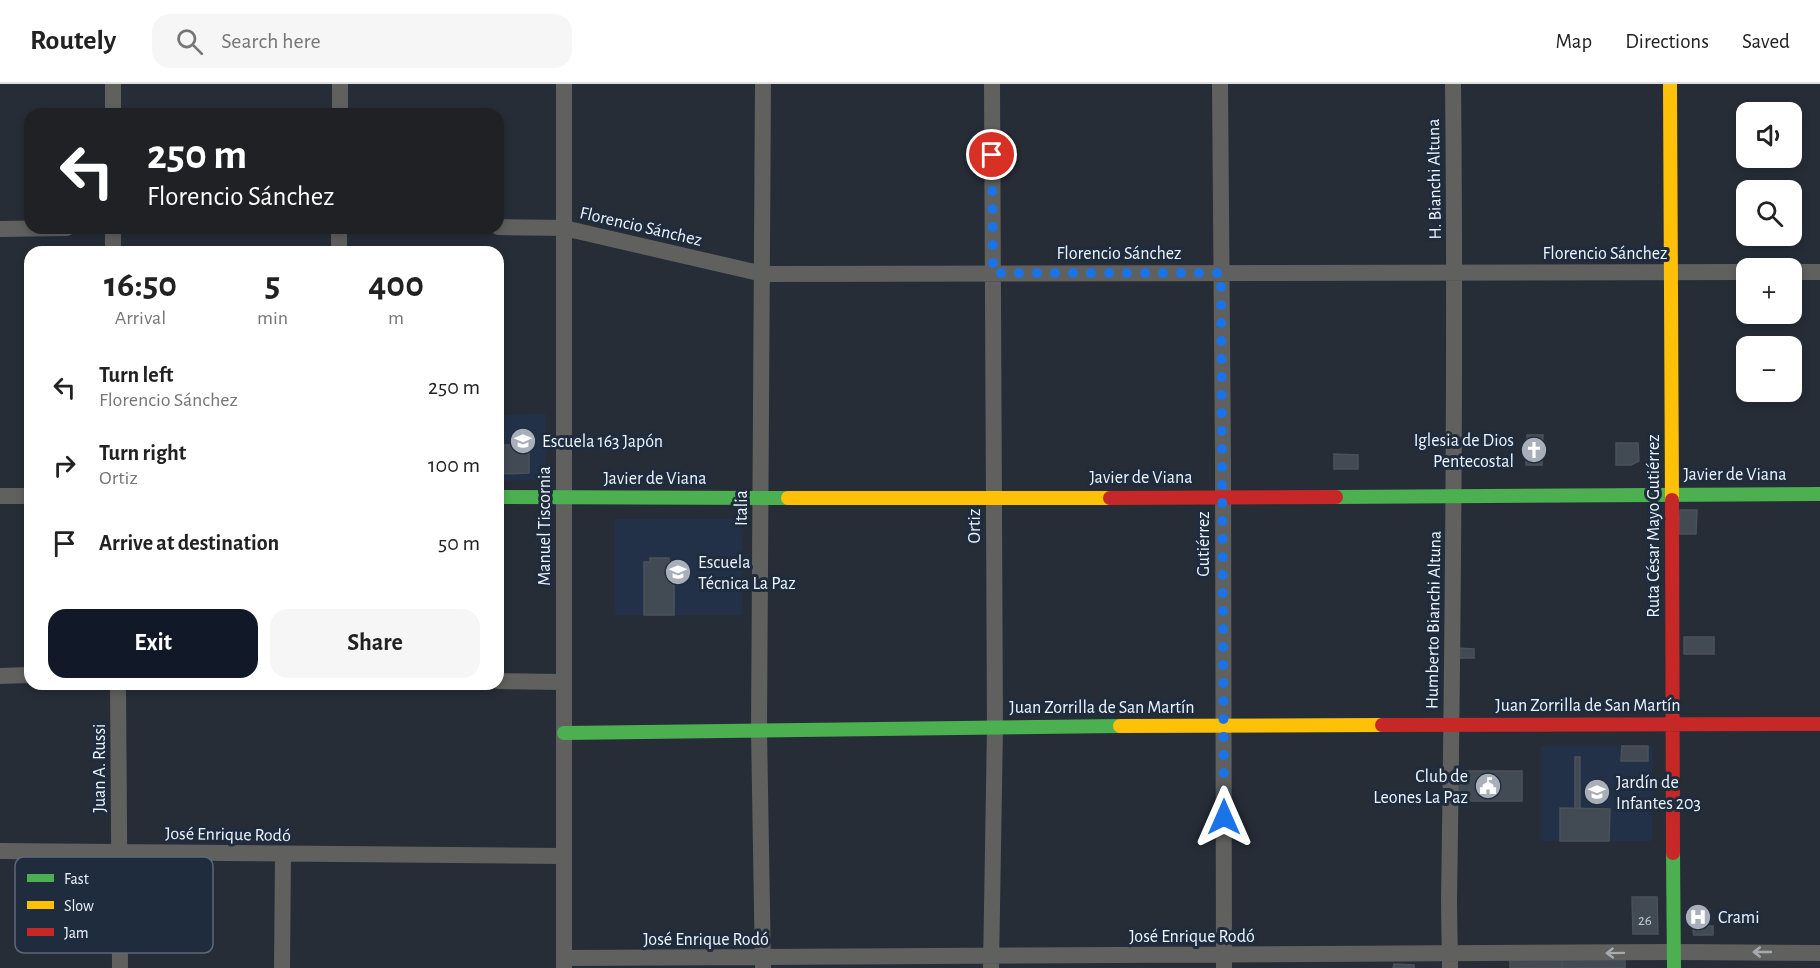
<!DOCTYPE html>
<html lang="en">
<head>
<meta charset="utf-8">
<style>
  body { margin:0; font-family:"Alegreya Sans",sans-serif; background:#f6f6f6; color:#222; height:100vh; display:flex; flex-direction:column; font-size:22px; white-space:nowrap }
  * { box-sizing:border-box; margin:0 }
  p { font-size:20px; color:#767676 }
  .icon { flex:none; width:33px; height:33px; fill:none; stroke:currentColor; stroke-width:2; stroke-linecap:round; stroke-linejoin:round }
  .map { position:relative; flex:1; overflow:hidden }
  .side { position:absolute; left:24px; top:162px; width:480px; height:444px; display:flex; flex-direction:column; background:#fff; border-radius:18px; box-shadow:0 3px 9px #0003 }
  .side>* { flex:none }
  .banner { position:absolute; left:24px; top:24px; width:480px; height:126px; border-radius:18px; box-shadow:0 3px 9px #0003; background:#202124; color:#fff; overflow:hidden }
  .buttons { position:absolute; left:1736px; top:18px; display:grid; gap:12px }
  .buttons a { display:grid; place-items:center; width:66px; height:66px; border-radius:12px; background:#fff; box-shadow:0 3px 9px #0003; font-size:30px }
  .pin { position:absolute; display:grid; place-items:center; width:51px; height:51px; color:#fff; margin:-26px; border:3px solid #fff; border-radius:50%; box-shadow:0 2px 6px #0007 }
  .me { position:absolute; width:66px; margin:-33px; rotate:0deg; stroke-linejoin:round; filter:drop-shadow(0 0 4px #0008) }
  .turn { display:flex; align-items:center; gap:21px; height:126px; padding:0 24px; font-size:27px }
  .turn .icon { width:78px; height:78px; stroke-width:2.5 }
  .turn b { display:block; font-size:42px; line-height:51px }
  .eta { display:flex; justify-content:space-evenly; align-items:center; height:102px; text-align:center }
  .eta b { font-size:36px; font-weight:700; line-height:42px }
  .button { display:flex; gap:12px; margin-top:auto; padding:12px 24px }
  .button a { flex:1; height:69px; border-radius:18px; background:#111827; color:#fff; font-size:24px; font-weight:700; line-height:69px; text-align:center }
  .button a+a { background:#f6f6f6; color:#222 }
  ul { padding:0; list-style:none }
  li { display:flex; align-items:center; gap:18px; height:78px; padding:0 24px }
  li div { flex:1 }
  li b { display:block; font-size:22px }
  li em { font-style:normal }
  header { display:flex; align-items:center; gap:36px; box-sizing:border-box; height:84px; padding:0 30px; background:#fff; border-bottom:2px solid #e0e0e0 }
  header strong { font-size:28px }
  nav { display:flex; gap:33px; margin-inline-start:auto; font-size:21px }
  .search { width:420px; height:54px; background:#f6f6f6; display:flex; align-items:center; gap:15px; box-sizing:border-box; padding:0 21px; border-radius:18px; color:#767676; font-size:22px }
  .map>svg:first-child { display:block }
</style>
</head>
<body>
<header>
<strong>Routely</strong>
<div class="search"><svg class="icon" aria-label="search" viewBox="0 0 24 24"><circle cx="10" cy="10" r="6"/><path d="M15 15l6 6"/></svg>Search here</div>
<nav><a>Map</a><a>Directions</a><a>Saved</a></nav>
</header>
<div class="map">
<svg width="1820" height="884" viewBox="0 0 1820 884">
  <rect width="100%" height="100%" fill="#262d37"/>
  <path fill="#233148" d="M546,330V386L536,396L498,397V331Z
    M614,435H732L742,445V531H614Z
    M1541,662H1653L1652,757H1541Z"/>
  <path fill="#424a54" stroke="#4b515a" stroke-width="1.5" d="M1527,351H1543L1542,381H1526Z
    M516,354H524L529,361V389L498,390V361H511Z
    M1616,359H1638L1639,377L1631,381H1616Z
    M1334,370L1358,371V385H1334Z
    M1680,426H1697L1696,450H1679Z
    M650,474H669V479H674V531H644V478H650Z
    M1684,553H1714V570H1684Z
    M1456,564L1474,565V574H1456Z
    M1622,662H1648V677H1621Z
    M1575,673H1580V725H1575Z
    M1454,687H1522V717H1454Z
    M1560,724L1610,725L1609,757H1560Z
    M1632,813H1657L1658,850H1633Z
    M1693,824H1702V842H1713V851H1694L1693,847Z
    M1510,875H1562V884H1510Z
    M1562,875H1625V884H1562Z
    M1394,880L1414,881V884H1393Z"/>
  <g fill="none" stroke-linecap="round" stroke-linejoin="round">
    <path stroke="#60605f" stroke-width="16" d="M113,0V30
      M340,0V30
      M564,0V884
      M1220,0L1223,375L1224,884
      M498,143L564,144L763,190L1746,188
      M113,144V168
      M0,145L67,144
      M339,168V144
      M1791,188H1820
      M0,412H30
      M0,592L30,591
      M498,597L564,598
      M118,600L120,884
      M0,767L564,772
      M564,874L1674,868L1820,869
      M282,884L283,771
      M763,884L759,646L763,0
      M991,884L995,643L992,0
      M1450,884L1449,818C1453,546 1456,273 1453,0"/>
    <path stroke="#4caf50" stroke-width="14" d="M498,413L788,414
      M1336,413L1820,410
      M564,649L1120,642
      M1673,769L1674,884"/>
    <path stroke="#ffc107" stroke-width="14" d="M1670,0L1672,416
      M788,414H1110
      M1120,642L1382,641"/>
    <path stroke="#c62828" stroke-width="14" d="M1110,414L1336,413
      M1672,416L1673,769
      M1382,641L1820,640"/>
  </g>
  <defs><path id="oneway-shaft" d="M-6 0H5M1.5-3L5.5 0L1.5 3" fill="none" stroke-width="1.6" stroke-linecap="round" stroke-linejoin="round" transform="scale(1.5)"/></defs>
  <g stroke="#a7aaaf">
    <use href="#oneway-shaft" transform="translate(1762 868) rotate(-180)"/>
    <use href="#oneway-shaft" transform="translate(1615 869) rotate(179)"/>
  </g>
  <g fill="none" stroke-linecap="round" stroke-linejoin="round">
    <path stroke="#1a73e8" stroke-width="10" stroke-dasharray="0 18" d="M992,71L993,189H1221L1224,733"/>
  </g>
  <defs>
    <g id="school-disc" transform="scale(1.35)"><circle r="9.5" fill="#a8afb9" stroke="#1f2c3e"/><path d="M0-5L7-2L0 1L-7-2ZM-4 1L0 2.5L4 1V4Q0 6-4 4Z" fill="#fff"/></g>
    <g id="church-disc" transform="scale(1.35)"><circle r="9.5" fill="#a8afb9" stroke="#1f2c3e"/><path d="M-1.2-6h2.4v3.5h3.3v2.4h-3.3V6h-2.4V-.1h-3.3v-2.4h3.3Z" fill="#fff"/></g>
    <g id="civic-disc" transform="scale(1.35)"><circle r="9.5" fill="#a8afb9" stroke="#1f2c3e"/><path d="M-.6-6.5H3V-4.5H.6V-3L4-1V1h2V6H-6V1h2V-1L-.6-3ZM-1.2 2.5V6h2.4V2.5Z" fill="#fff"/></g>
    <g id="hospital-disc" transform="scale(1.35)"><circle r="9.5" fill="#a8afb9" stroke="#1f2c3e"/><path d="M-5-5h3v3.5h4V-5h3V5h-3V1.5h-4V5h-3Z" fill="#fff"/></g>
  </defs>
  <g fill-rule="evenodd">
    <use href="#school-disc" x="523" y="357"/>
    <use href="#church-disc" x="1534" y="366"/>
    <use href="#school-disc" x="678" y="488"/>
    <use href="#civic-disc" x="1488" y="702"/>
    <use href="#school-disc" x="1597" y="708"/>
    <use href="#hospital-disc" x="1698" y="833"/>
  </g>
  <g text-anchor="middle" stroke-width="6" stroke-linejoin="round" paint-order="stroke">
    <g font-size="15" fill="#c3cad4">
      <text x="1645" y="841">26</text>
    </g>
    <g font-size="18" fill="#eef5ff" stroke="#1f2c3e">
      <text transform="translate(1434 95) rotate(-91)" y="6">H. Bianchi Altuna</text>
      <text transform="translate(641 142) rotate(13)" y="6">Florencio Sánchez</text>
      <text x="1119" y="175">Florencio Sánchez</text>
      <text x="1605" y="175">Florencio Sánchez</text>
      <text x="1735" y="396">Javier de Viana</text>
      <text x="1141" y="399">Javier de Viana</text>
      <text x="655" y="400">Javier de Viana</text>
      <text transform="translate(741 424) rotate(-90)" y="6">Italia</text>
      <text transform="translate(544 442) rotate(-90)" y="6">Manuel Tiscornia</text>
      <text transform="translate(974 442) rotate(-90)" y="6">Ortiz</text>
      <text transform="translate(1653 442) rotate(-90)" y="6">Ruta César Mayo Gutiérrez</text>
      <text transform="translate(1203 460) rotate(-90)" y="6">Gutiérrez</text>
      <text transform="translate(1433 536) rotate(-89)" y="6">Humberto Bianchi Altuna</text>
      <text x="1588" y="627">Juan Zorrilla de San Martín</text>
      <text x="1102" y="629">Juan Zorrilla de San Martín</text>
      <text transform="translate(99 684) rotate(-90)" y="6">Juan A. Russi</text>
      <text transform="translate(228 750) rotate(1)" y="6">José Enrique Rodó</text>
      <text x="1192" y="858">José Enrique Rodó</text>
      <text x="706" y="861">José Enrique Rodó</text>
    </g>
    <g font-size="18" fill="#eef5ff" stroke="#1f2c3e" text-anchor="start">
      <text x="1514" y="362" text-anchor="end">Iglesia de Dios<tspan x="1514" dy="21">Pentecostal</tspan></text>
      <text x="542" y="363">Escuela 163 Japón</text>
      <text x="698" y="484">Escuela<tspan x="698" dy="21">Técnica La Paz</tspan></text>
      <text x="1468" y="698" text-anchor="end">Club de<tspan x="1468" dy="21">Leones La Paz</tspan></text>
      <text x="1616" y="704">Jardín de<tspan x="1616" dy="21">Infantes 203</tspan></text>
      <text x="1718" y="839">Crami</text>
    </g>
  </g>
  <rect x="15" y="773" width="198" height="96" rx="9" fill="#1f2c3e" stroke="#5d6878" stroke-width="1.5"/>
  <rect x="27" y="790" width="27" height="8" fill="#4caf50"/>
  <rect x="27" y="817" width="27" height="8" fill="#ffc107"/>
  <rect x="27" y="844" width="27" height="8" fill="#c62828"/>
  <g font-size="16" fill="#eef5ff">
    <text x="64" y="800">Fast</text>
    <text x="64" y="827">Slow</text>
    <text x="64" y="854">Jam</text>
  </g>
</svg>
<div class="buttons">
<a><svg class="icon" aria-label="sound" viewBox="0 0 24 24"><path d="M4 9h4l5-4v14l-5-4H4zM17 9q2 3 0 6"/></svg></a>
<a><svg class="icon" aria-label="search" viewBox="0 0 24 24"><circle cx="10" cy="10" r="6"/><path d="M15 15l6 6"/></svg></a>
<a>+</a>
<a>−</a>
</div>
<div class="pin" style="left:992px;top:71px;background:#d93025"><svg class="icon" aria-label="arrive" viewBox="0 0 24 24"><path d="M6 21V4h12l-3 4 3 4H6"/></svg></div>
<svg class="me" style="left:1224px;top:733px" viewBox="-20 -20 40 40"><path d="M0-17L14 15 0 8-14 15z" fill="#1a73e8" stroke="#fff" stroke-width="4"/></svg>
<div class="banner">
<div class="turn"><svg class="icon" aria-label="left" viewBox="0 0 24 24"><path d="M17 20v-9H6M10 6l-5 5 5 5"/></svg><div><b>250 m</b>Florencio Sánchez</div></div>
</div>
<section class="side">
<div class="eta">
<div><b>16:50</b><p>Arrival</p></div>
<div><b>5</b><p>min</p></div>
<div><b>400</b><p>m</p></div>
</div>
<ul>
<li><svg class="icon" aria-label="left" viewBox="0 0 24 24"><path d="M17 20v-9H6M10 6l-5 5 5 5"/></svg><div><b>Turn left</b><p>Florencio Sánchez</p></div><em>250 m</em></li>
<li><svg class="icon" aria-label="right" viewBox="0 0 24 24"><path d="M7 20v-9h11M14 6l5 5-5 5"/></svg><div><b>Turn right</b><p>Ortiz</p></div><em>100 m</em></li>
<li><svg class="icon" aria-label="arrive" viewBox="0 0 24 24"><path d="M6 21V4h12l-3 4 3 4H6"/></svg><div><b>Arrive at destination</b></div><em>50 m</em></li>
</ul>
<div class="button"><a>Exit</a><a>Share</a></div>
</section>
</div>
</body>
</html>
